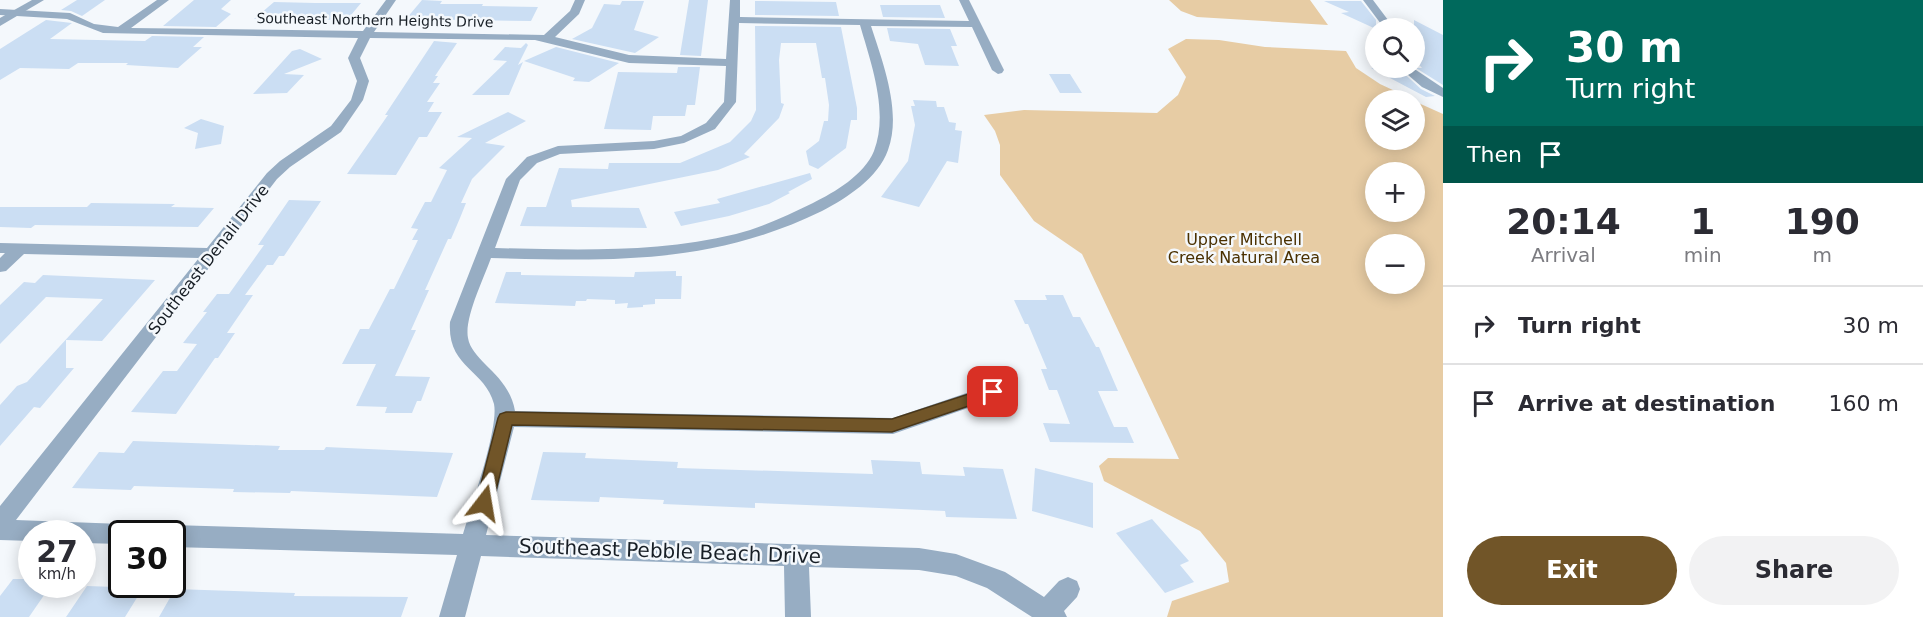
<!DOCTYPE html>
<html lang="en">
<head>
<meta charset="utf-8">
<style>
  body { margin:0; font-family:"DejaVu Sans",sans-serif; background:#f2f2f3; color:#2b2b33; height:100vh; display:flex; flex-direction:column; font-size:22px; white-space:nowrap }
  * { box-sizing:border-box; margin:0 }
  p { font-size:20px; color:#7c7c81 }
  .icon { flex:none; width:33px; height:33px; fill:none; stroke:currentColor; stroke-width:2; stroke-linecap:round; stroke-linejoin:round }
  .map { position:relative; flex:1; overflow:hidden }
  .side { display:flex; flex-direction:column; background:#fff; width:480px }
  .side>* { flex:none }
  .top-card { background:#00695c; color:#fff; overflow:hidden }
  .tools { position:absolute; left:1365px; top:18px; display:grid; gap:12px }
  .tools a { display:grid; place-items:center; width:60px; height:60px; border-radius:50%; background:#fff; box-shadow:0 3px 15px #0003; font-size:30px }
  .speed { position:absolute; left:18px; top:520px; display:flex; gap:12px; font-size:30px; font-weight:700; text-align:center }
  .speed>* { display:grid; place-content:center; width:78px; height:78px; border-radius:50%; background:#fff; box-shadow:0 3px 15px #0003; line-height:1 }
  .speed small { font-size:15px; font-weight:400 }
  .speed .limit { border:3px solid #111; border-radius:9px; background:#fff; color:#111 }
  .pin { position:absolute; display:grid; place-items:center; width:51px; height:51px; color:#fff; margin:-26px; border-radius:12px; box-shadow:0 3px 9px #0006 }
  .me { position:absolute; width:66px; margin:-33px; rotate:14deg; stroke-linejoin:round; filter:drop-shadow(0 0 4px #0008) }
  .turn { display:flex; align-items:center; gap:21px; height:126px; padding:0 24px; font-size:27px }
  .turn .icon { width:78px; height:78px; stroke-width:2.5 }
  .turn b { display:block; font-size:42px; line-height:51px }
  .then { display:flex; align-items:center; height:57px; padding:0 24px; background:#0003; gap:12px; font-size:22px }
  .eta { display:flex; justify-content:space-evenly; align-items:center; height:102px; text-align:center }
  .eta b { font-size:36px; font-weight:800; line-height:42px }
  .button { display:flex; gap:12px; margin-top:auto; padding:12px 24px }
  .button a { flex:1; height:69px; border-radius:36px; background:#715528; color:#fff; font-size:24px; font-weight:800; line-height:69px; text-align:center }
  .button a+a { background:#f2f2f3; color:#2b2b33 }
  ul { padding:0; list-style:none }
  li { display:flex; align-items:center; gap:18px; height:78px; padding:0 24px; border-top:2px solid #e1e1e2 }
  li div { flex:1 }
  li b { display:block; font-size:22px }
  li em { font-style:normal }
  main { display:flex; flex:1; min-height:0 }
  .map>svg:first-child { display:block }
</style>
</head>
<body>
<main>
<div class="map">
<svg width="1443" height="617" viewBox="0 0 1443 617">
  <rect width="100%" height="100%" fill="#f4f8fc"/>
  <path fill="#e7cca4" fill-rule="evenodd" d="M1169,0H1310L1328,25L1197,17L1181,11Z
    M1186,39L1219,40L1265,47L1346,51L1356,68L1380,84L1414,100H1376V140H1414V101L1443,114V617H1167L1172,601L1229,582L1226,563L1200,531L1104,481L1099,466L1108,458L1179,459L1082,254L1034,221L1000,175V145L995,131L984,115L1024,110L1157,113L1178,95L1186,77L1168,49ZM1376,172H1414V212H1376ZM1376,244H1414V284H1376Z"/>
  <path fill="#cbdef3" d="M77,0H105L82,16L71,11L61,10Z
    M194,0H231L221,9L231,14L216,27L163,26Z
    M422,0L442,1L440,4H483L482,6L538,7L531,21L406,19Z
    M689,0H708L701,56L680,55Z
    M622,1H644L634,30L659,37L635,53L572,39L592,28L604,4L620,5Z
    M755,1L836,2L839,16L755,15Z
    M1324,1H1361L1376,20V29L1341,13L1349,12Z
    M274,2L315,3H361L347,20L254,19Z
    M880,5H940L945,18L883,17Z
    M46,20L72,23L50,39L145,41L152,36L204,37L193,47H202L178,68L126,65L128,63H78L69,69L20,68L0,80V49Z
    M1414,20L1443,35V85L1416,68H1422L1414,59Z
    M755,26L841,27L857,108V120H851L846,148L818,169L809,165L806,151L819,141L824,121H828L829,105L825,78H822L816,43H781L779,60L781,103L784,104L779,118L744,154L750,157L718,170L571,200L572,207L639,208L647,228L520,226L527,207H546L559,168L608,169L609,163H680L730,142L751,121L756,110Z
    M887,28L950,29L957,46H951L959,66L925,65L918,44L890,41Z
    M434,41L457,43L435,76H438L433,83H440L427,102H434L428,112H442L427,137H419L396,175L347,174L388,115H385Z
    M526,43L528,45L518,65L523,62L509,95H472L507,61L493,60L505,47L521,48Z
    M556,47L619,63L589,82L573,81L575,78L524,61Z
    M300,49L322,59L284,74L304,75L287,93L253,94L292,51Z
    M678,67H700L695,105H687L685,116H653L651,130L604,129L618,72L677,73Z
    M1371,68H1398L1421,89L1435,96L1426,97Z
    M1049,74H1070L1082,93H1060Z
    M913,100L936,101L937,107H944L949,122L956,123L955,130L962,131L958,163L947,161L919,207L881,197L908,161L915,125L911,106H915Z
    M508,112L526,121L485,143L505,146L472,179L461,203H466L460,218L451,239H448L425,290H429L411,330H416L395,376L430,377L421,401H417L412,413H385L387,407L356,406L376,364H342L360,329H369L390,289H394L418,240H412L418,229L411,228L425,202H431L447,170L439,168L472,138L457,137Z
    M201,119L224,126L221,144L195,149L198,133L184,128Z
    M810,173L812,179L788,192L790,193L769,204L729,216L681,226L674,212L720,203L717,199Z
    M289,200L321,201L284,256H279L273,265H267L245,295H253L227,333H235L218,358H215L176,414L131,412L163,371H177L197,344L183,343L207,312H203L217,294H229L264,245H258Z
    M91,203L175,204L171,207L214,208L198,227L35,225L31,228L0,227V207H87Z
    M676,271V276H682L681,299H655V304L643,305V307L627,308L628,303L615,304V300L587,299L586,301H576L575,306L495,303L506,272H521V275L634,277L635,272Z
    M43,275L155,280L102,341L66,340V368H74L40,408L34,407L0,446V405L17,386L27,382L103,299L46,297L0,344V305L24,282L35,283Z
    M1045,295H1063L1073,317H1080L1096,347H1099L1118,391H1098L1114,427H1127L1134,443L1050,442L1043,423L1070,424L1057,390H1049L1041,369H1047L1028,324H1025L1014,300H1047Z
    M133,441L280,446L278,450H324L326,447L453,453L437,497L291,491L290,493L233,492L234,489L134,486L131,490L72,488L99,452L124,453Z
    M543,452L586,453L585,458L678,462L677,468L873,474L871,460L920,462L922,474L965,476L963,467L1003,469L1017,519L946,517L945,511L857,507L755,503V508L663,504L664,500L600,497L599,502L531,500Z
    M1035,468L1093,483V528L1032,511Z
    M1152,519L1189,561L1180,565L1194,582L1165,593L1116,533Z
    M13,579H32V585H51L29,617H0V596Z
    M87,586L143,588L125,617H66Z
    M175,589L295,593L294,596L408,597L401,617H159Z"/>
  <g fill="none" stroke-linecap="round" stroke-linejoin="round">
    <path fill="#97adc3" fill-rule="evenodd" d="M157,0H169L131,28L363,31L386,0H396L374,32L544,35L570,11L575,0H585L579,14L555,37L629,55L726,59L730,0H740V17L969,21L959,0H969L1004,70L1002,73L998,74L992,70L972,27L871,26C883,63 902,112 888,150C878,178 847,198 822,211C711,265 611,261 491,258C484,278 464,318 468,338C472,362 509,374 515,411L893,418L993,384L1000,387L1003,392L1000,397L893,434L514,427L486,535L919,548L956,554L1005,572L1044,597L1059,581L1068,577L1077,581L1080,589L1077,597L1064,611L1067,617H1032L987,588L956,576L919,570L809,567L811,617H785L784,566L481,556L465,617H439L457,555L172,547V534H161L164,529L172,525L463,534C471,507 499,428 494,404C485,369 447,368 450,322L506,179L527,157L558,146L654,141L681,136L706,123L724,102L726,66L629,63L535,40L370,38L360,58L369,81L363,100L341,132L290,167L277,179L16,520L122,524L130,527L134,534H122V544L82,543V534H32V541L0,540V506L199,258L24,254L6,271L0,272V258L5,253H0V243L207,248L267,173L280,161L331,126L351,100L357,81L348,58L358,38L103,33L67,19L0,15V9L70,13L94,24L118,27ZM739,23L860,25C871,63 889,112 874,151C864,175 835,192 813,203C788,215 763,227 736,234C657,253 576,250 495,248L520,180L537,163L560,154L654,149L684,143L715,129L736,102Z
      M1363,0H1373L1394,28H1384Z
      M1400,68H1413L1443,88V97L1422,87Z"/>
    <path fill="#97adc3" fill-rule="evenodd" d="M32,0H44L0,26V18Z"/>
  </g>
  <path fill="#715528" stroke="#49371a" stroke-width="1.5" d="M993,386L998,388L1001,392L998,396L892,432L512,425L493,503L490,508L484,510L478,508L476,503L498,418L500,414L506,412L892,419Z"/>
  <g text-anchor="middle" stroke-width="5" stroke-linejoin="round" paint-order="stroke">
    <g font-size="14" fill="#171e25" stroke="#f4f8fc">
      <text transform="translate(375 20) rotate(1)" y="5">Southeast Northern Heights Drive</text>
    </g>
    <g font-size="16" fill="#4a3000" stroke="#f4f8fc">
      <text x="1244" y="245">Upper Mitchell<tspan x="1244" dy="18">Creek Natural Area</tspan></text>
    </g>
    <g font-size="16" fill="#171e25" stroke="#f4f8fc">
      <text transform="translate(208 259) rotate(-52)" y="6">Southeast Denali Drive</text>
    </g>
    <g font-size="20" fill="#171e25" stroke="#f4f8fc">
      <text transform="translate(670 551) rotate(2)" y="7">Southeast Pebble Beach Drive</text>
    </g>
  </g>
</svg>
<div class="tools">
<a><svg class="icon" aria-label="search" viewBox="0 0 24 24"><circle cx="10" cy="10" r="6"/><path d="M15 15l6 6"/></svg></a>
<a><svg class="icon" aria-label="layers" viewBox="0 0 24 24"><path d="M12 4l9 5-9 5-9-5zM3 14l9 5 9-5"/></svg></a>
<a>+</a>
<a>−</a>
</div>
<div class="speed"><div>27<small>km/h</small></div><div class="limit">30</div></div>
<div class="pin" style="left:993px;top:392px;background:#d93025"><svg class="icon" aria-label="arrive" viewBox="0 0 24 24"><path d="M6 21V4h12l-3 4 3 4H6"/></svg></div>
<svg class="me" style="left:484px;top:503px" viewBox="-20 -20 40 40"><path d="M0-17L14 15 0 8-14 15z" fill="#715528" stroke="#fff" stroke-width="4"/></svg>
</div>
<section class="side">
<div class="top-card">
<div class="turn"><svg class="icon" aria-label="right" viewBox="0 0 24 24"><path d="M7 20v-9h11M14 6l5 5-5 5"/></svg><div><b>30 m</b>Turn right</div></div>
<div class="then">Then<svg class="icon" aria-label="arrive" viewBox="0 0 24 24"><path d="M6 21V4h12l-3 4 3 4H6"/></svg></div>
</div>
<div class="eta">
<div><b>20:14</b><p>Arrival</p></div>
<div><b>1</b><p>min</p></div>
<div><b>190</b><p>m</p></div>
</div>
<ul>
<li><svg class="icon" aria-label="right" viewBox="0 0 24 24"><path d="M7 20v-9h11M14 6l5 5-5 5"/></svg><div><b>Turn right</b></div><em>30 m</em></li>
<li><svg class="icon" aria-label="arrive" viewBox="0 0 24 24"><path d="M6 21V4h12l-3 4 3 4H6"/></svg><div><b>Arrive at destination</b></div><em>160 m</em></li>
</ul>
<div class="button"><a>Exit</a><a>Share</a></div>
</section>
</main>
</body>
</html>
